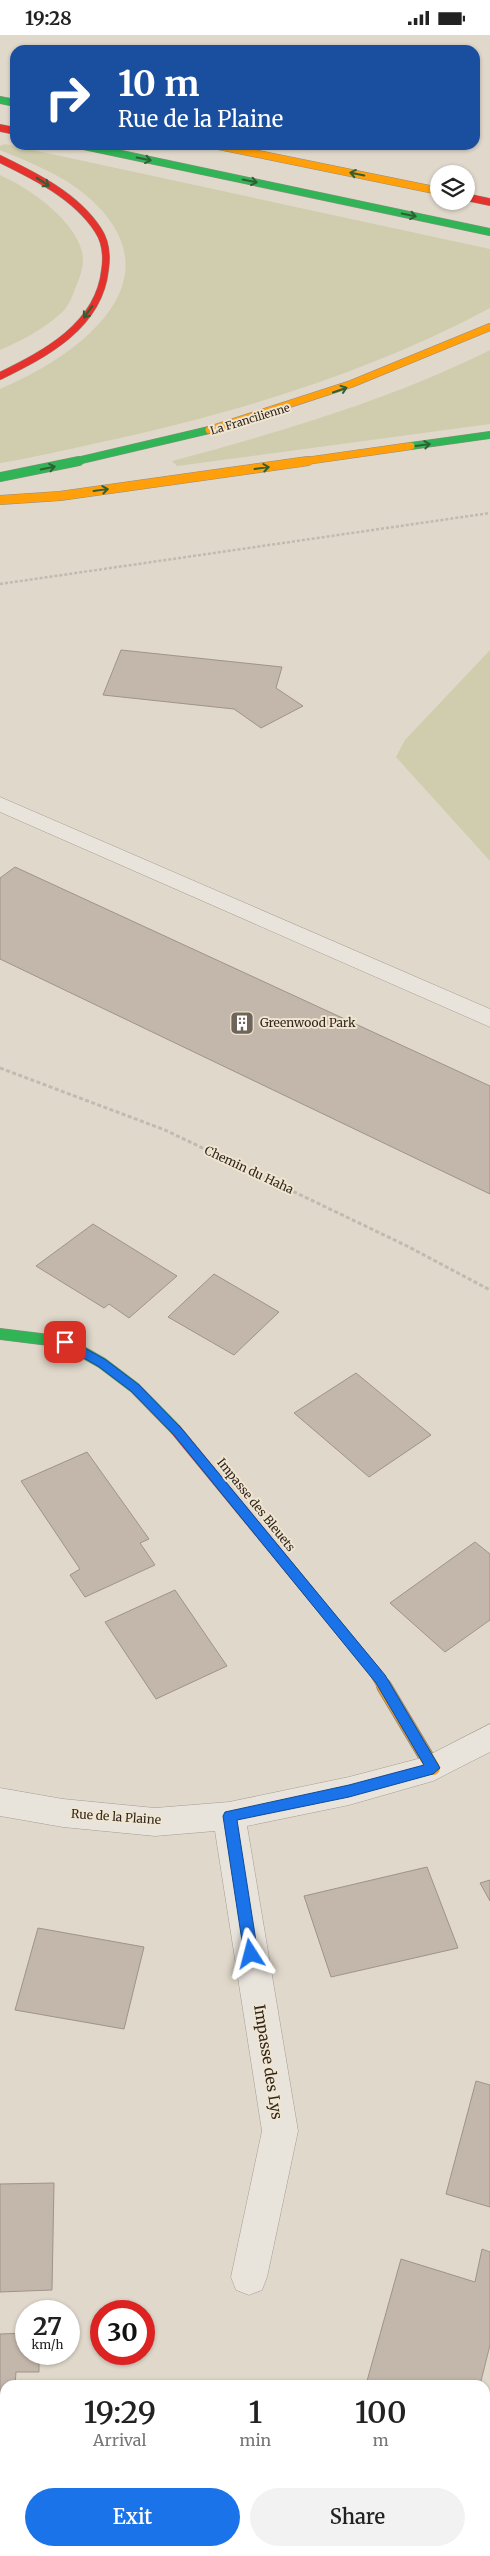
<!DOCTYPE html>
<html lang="en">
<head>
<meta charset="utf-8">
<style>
  body { margin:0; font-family:Merriweather,serif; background:#f2f2f2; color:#222; height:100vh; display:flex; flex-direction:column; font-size:19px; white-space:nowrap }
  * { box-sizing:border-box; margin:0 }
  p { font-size:16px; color:#767676 }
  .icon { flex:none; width:28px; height:28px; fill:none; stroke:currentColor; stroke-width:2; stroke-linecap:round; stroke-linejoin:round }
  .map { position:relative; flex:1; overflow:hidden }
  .panel { position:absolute; left:0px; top:2345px; width:490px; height:176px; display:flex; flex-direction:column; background:#fff; border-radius:15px 15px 0 0; box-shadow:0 1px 4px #0004 }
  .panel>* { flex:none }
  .top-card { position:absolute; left:10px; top:10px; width:470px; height:105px; border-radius:15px; box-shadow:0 1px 4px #0004; background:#1a4fa0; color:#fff; overflow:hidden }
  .controls { position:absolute; left:430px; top:130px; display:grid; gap:10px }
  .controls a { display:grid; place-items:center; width:45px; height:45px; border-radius:50%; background:#fff; box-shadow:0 1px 4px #0004; font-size:25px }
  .speed { position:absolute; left:15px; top:2265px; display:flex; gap:10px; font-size:25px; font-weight:700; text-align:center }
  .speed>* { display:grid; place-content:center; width:65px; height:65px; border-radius:50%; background:#fff; box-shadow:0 1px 4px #0004; line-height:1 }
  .speed small { font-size:12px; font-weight:400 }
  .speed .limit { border:8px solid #d22; background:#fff; color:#111 }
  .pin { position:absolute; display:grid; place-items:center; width:42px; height:42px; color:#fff; margin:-21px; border-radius:10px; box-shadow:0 2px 8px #0006 }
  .me { position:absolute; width:55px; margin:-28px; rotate:351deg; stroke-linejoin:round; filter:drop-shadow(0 0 4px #0008) }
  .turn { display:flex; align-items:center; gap:18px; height:105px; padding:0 25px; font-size:22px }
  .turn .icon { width:65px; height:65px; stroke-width:2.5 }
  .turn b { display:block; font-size:35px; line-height:42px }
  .eta { display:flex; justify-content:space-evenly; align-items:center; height:85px; text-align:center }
  .eta b { font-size:30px; font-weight:600; line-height:35px }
  .cta { display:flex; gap:10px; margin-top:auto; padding:10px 25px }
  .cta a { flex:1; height:58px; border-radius:30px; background:#1a73e8; color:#fff; font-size:20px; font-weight:600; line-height:58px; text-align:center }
  .cta a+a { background:#f2f2f2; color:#222 }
  .status { display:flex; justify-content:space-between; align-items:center; height:35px; padding:0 25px; background:#fff; direction:ltr }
  .status svg { height:14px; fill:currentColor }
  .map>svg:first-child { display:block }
</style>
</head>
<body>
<div class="status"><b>19:28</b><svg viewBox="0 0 49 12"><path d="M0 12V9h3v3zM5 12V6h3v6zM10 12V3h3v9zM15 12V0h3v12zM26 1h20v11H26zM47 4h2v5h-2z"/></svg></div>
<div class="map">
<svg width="490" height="2521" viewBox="0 0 490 2521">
  <rect width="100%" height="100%" fill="#e0d8ca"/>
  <path fill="#cfcdae" d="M5,109L490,214V273C367,339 232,379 97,408C65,415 32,423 0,428V354C79,321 183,244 87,161C61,139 31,128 0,115V111Z
    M0,140C29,153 74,184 82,217C85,230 80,242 75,254C72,263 67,274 59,280C42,295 21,306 0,315Z
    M490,315V389L177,431L172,426C280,397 390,365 490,315Z
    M490,615V826L396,722L405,705Z"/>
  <path fill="#c3b6ab" stroke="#9f948a" d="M121,615L282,632L276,653L303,671L261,693L234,674L103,660Z
    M15,832L490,1051V1159L0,924V843Z
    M93,1189L177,1241L129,1283L109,1269L104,1273L36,1231Z
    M214,1239L279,1277L234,1320L168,1282Z
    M356,1338L431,1400L369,1442L294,1378Z
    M87,1417L149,1504L140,1508L155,1530L85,1562L70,1540L80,1534L21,1446Z
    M475,1507L490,1519V1585L445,1617L390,1568Z
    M175,1555L227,1631L156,1664L105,1587Z
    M427,1832L458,1913L331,1942L304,1861Z
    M490,1845V1866L480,1848Z
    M38,1893L144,1912L124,1994L15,1975Z
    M476,2046L490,2050V2172L446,2159Z
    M54,2148L52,2255L0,2257V2149Z
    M482,2214L490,2217V2310L480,2350H376L367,2346L401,2224L475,2247Z
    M26,2298V2319H39V2337H16L15,2350H5V2477H0V2299Z
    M165,2516H322L321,2521H164Z"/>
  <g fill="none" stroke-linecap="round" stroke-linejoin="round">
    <g stroke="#a49d94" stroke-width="1">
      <path id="lane" d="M0,762L490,974V992L0,777Z"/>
    </g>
    <g stroke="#a49d94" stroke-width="1">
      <path id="street" d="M490,1689V1717L433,1746L349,1770L247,1791L298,2096L267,2242L262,2255L249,2260L236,2255L231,2242L262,2096L215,1796L155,1801L63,1792L0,1781V1753L63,1764L155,1773L229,1767L349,1742L425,1722Z"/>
    </g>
    <g stroke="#948d84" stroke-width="8">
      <path id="fast-far2" d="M0,65L15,68
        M79,110L490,197
        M411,411L490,400
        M73,427L209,395"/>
    </g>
    <g stroke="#948d84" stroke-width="10">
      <path id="fast-far1" d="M0,442L79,426"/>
    </g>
    <g stroke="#948d84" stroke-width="12">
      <path id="fast" d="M0,1299L65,1307L102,1328L135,1353L176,1395"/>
    </g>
    <g stroke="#948d84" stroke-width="8">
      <path id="slow-far3" d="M214,110L439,156
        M209,395L351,349L490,292
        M299,427L411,411"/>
    </g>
    <g stroke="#948d84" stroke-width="10">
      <path id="slow-far2" d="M0,465L60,461L308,426"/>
    </g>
    <g stroke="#948d84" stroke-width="12">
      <path id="slow-far1" d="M375,1637L384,1653"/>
    </g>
    <g stroke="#948d84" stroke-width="16">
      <path id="slow" d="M384,1651L433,1733"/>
    </g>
    <g stroke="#948d84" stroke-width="8">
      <path id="jam-far1" d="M0,93L15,96
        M0,124C35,141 76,161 98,195C106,207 107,222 105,235C99,291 45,319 0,341
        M466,162L490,167"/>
    </g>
    <g stroke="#948d84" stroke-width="12">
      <path id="jam" d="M176,1395L375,1637"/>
    </g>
    <path stroke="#c0bab3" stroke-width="2.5" stroke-dasharray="3 2" stroke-linecap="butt" d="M0,549L490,478"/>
    <path stroke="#c0bab3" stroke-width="3" stroke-dasharray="4 2.5" stroke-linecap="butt" d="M0,1033L165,1095L407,1211L490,1255"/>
    <use href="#lane" fill="#e8e3db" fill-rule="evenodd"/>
    <use href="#street" fill="#e8e3db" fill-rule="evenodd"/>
    <use href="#fast-far2" stroke="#30b455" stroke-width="7"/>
    <use href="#fast-far1" stroke="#30b455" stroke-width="9"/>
    <use href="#fast" stroke="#30b455" stroke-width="11"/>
    <use href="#slow-far3" stroke="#ff9f0a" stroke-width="7"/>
    <use href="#slow-far2" stroke="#ff9f0a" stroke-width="9"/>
    <use href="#slow-far1" stroke="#ff9f0a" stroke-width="11"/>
    <use href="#slow" stroke="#ff9f0a" stroke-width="14"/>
    <use href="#jam-far1" stroke="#e5322d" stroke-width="7"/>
    <use href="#jam" stroke="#e5322d" stroke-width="11"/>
  </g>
  <defs><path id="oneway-shaft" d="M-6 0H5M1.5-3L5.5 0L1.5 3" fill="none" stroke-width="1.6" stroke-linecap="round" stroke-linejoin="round" transform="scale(1.25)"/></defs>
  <g stroke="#315f34">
    <use href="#oneway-shaft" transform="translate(144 124) rotate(12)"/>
    <use href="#oneway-shaft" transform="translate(357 139) rotate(-168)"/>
    <use href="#oneway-shaft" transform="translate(250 146) rotate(12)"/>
    <use href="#oneway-shaft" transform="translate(43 147) rotate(33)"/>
    <use href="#oneway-shaft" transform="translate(409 180) rotate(12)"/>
    <use href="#oneway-shaft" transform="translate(88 277) rotate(126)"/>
    <use href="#oneway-shaft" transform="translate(340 355) rotate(-19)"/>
    <use href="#oneway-shaft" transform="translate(423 410) rotate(-8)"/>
    <use href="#oneway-shaft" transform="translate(48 433) rotate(-11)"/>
    <use href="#oneway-shaft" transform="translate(262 433) rotate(-8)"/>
    <use href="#oneway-shaft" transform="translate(101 455) rotate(-8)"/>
  </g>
  <path fill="#1a73e8" stroke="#114b97" d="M65,1302L106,1325L139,1350L182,1394L385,1640L440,1733L433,1739L349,1762L237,1785L258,1919L256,1923L251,1925L246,1923L244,1919L223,1781L225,1777L349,1750L424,1730L376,1648L174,1400L131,1356L98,1331L61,1310L59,1307Z"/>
  <defs>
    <g id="building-square" transform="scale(1.25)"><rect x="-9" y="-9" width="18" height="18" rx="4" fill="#6e645a" stroke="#f0e5d0"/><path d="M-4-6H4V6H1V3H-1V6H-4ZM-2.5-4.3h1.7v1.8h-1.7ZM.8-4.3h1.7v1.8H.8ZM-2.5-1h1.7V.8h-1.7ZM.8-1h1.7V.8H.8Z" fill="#fff"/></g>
  </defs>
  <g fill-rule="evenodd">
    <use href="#building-square" x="242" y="988"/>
  </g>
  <g text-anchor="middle" stroke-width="4" stroke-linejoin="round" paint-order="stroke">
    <g font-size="11" fill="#31261e" stroke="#f0e5d0">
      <text transform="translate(250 384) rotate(-17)" y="4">La Francilienne</text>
    </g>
    <g font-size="12" fill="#31261e" stroke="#f0e5d0" text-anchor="start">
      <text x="260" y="992">Greenwood Park</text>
    </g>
    <g font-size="12" fill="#31261e" stroke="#f0e5d0">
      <text transform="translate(249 1135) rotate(25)" y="4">Chemin du Haha</text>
      <text transform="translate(256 1470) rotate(51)" y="4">Impasse des Bleuets</text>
      <text transform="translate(116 1782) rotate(4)" y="4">Rue de la Plaine</text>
    </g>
    <g font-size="15" fill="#31261e" stroke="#f0e5d0">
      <text transform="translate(268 2027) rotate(81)" y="5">Impasse des Lys</text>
    </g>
  </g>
</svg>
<div class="controls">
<a><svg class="icon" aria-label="layers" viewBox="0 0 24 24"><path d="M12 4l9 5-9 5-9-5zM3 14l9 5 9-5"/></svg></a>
</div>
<div class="speed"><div>27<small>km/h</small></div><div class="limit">30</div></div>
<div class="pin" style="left:65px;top:1307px;background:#d93025"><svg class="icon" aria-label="arrive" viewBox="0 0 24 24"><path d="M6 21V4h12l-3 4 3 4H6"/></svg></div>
<svg class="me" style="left:251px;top:1919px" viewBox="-20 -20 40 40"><path d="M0-17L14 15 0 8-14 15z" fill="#1a73e8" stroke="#fff" stroke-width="4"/></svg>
<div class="top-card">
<div class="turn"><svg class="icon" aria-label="right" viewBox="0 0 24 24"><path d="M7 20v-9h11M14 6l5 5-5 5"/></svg><div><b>10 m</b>Rue de la Plaine</div></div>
</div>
<section class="panel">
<div class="eta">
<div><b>19:29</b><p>Arrival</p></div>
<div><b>1</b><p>min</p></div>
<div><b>100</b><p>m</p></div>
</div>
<div class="cta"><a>Exit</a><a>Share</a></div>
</section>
</div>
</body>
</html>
